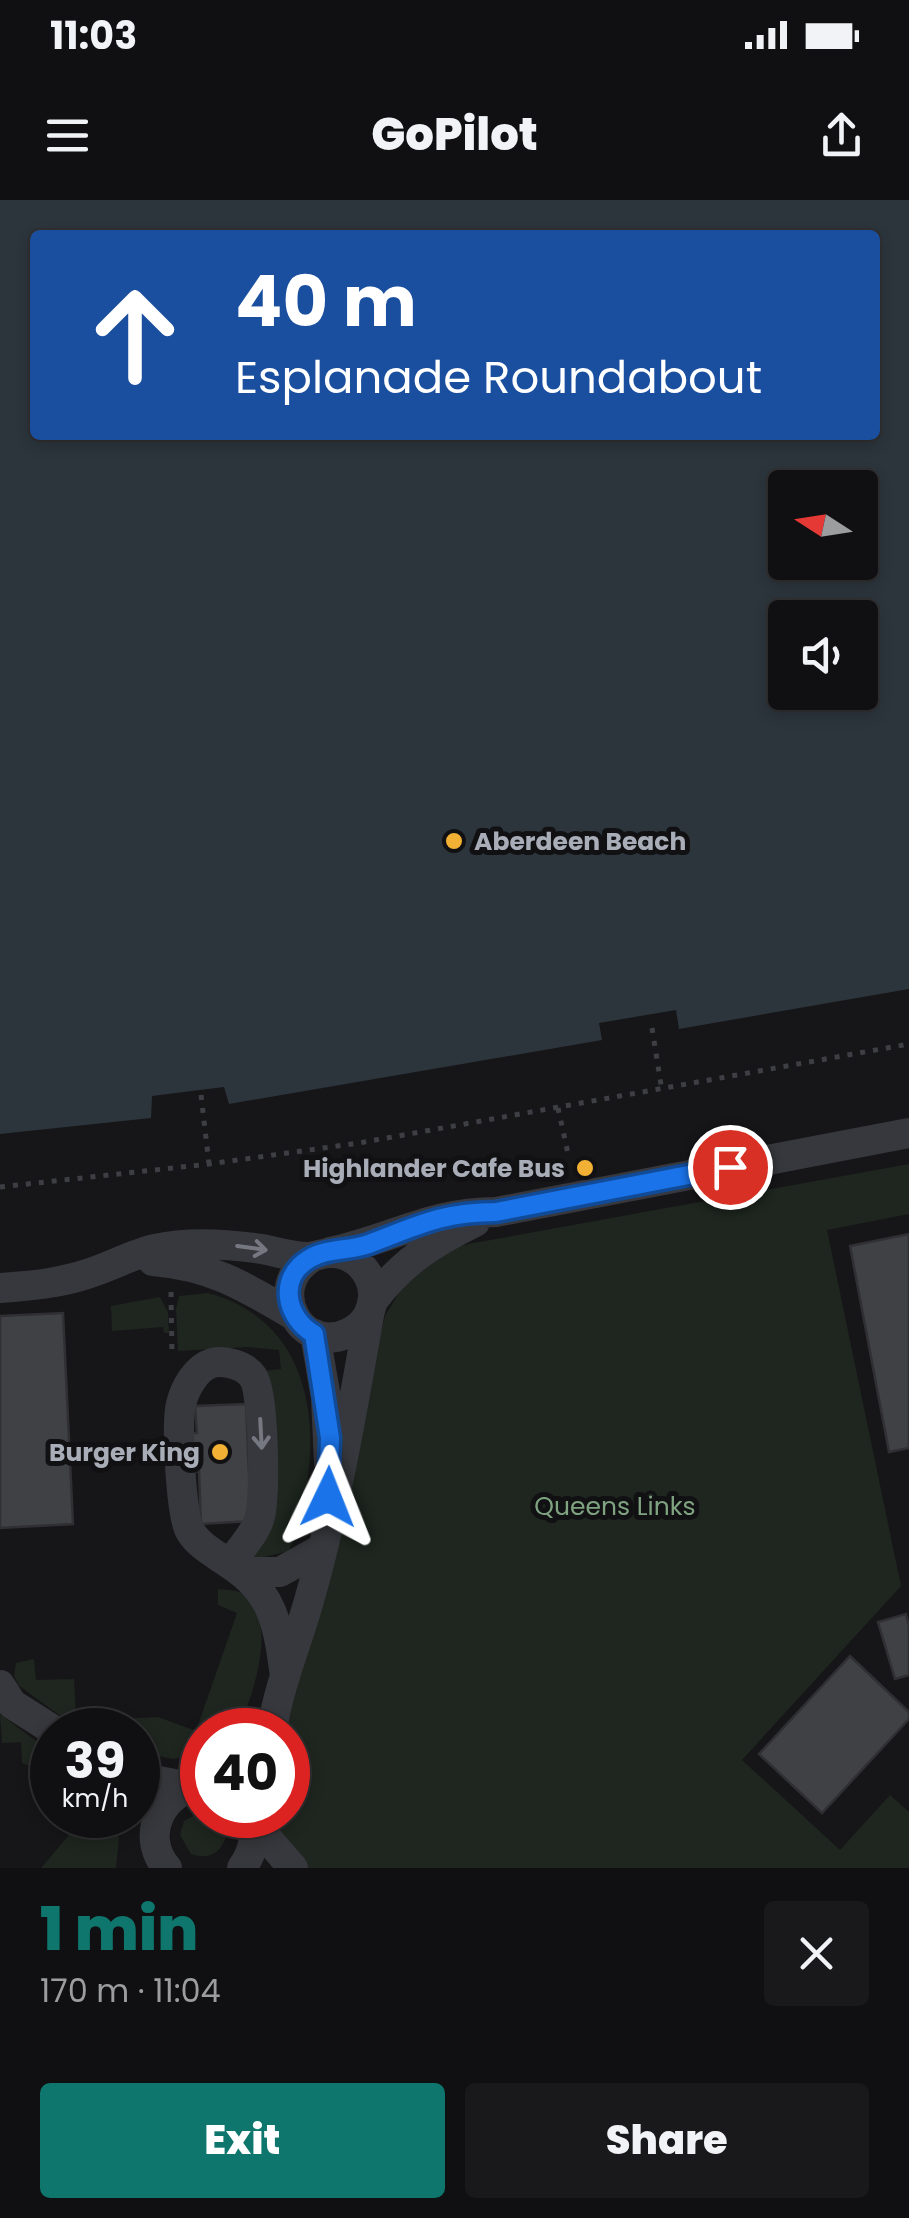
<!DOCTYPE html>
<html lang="en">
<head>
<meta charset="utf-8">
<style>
  body { margin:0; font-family:Poppins,sans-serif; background:#19191b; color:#f1f3f6; height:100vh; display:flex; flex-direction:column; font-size:38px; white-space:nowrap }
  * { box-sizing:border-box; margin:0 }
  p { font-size:32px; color:#9c9d9f }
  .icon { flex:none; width:55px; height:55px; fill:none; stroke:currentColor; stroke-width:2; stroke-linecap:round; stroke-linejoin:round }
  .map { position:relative; height:1668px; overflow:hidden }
  .panel { display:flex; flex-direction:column; background:#101012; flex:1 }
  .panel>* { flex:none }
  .banner { position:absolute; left:30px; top:30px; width:850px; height:210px; border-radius:10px; box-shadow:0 5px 15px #0003,0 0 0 2px #303032; background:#1a4fa0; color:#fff; overflow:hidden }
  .needle { width:65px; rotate:282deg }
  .buttons { position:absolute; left:768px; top:270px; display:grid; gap:20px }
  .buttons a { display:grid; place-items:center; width:110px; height:110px; border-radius:10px; background:#101012; box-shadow:0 5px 15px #0003,0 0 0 2px #303032; font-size:50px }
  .speed { position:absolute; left:30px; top:1508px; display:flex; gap:20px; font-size:50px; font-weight:700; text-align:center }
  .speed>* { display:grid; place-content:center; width:130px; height:130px; border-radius:50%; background:#101012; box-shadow:0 5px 15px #0003,0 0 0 2px #303032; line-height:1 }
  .speed small { font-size:25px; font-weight:400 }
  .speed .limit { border:15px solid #d22; background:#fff; color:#111 }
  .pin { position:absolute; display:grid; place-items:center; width:85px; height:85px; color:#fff; margin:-42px; border:5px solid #fff; border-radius:50%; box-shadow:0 2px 10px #0007 }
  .me { position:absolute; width:110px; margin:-55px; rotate:2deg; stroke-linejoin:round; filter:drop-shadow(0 0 8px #0008) }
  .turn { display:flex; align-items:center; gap:35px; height:210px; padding:0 40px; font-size:45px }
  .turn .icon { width:130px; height:130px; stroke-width:2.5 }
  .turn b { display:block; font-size:70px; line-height:85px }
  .round { display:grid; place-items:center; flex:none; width:105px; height:105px; border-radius:10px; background:#19191b }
  .head { display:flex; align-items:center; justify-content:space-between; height:170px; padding:0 40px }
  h1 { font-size:60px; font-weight:800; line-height:75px; color:#0f766e }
  .button { display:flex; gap:20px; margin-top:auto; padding:20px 40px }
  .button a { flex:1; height:115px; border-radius:10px; background:#0f766e; color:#fff; font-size:40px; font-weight:800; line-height:115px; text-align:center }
  .button a+a { background:#19191b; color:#f1f3f6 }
  .status { display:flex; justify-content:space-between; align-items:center; height:70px; padding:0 50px; background:#101012; direction:ltr }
  .status svg { height:28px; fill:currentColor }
  header { display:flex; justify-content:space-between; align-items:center; height:130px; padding:0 40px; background:#101012; font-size:45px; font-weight:800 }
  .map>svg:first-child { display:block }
</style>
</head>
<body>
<div class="status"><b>11:03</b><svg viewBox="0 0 49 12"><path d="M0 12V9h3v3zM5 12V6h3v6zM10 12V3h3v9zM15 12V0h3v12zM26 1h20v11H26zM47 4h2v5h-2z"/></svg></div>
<header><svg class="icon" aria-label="menu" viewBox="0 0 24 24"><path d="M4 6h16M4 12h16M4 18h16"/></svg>GoPilot<svg class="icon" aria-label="share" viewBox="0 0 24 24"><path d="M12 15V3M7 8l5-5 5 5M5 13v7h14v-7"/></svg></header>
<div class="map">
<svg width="909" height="1668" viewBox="0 0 909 1668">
  <rect width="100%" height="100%" fill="#161618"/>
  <path fill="#1e261f" d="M909,964V1014L827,1030L901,1386L742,1560L840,1650L890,1595L909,1612V1668H303C290,1651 277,1637 274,1615H288V1530H282L385,1116L407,1080L457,1046Z
    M208,1093C326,1125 325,1258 289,1351L252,1360L263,1171L281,1169L279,1150L247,1147L178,1151L176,1109L179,1096Z
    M160,1097L168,1112L169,1133H164L163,1127L112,1131L111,1106Z
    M218,1389C226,1390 236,1390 242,1393C281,1417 252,1500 237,1530H202V1552L174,1559L152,1555L149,1560L138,1553V1530L94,1529L104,1520L158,1517L196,1531L237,1413L218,1405Z
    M34,1459L36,1480L74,1479L76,1517L70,1523L18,1485L14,1475L16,1463Z
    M0,1514L52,1553V1574L22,1563L21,1542L2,1543Z
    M202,1611V1615L218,1616L226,1637C220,1654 208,1660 191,1654L180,1635L184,1621Z
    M86,1615H110L119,1638L116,1668H41Z"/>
  <path fill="#2c353c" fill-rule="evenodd" d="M0,0H909V789L679,829L676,810L599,823L602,840L229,904L224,887L152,896L151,918L0,934ZM35,35H875V235H35ZM785,288H860V362H785ZM785,418H860V492H785Z"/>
  <path fill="#404145" stroke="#303034" stroke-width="2.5" d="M909,1034V1248L889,1252L850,1046Z
    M63,1113L73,1324L0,1328V1116Z
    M246,1204L251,1321L201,1324L199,1271L193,1272L192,1233H197L195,1206Z
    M906,1414L909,1426V1475L895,1479L878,1422Z
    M850,1456L909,1512V1519L822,1613L759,1554Z"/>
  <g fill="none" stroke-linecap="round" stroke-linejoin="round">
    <path stroke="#3d3f44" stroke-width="5" stroke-dasharray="5 8" stroke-linecap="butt" d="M652,828L662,891
      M201,895L209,964
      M558,908L569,958
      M0,987L209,964L359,943L909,844
      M171,1092L172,1156"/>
    <path stroke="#37383d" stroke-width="30" d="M330,1052C392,1039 430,1012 496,1012L909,933
      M153,1061C212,1066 244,1086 293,1115
      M0,1088C31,1086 61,1083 90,1073C112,1066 133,1054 155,1049C189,1041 228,1044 262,1049C277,1052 293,1057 307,1057C315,1057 322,1053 330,1053C354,1052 374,1073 373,1097C372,1113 363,1126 348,1133C301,1156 264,1087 311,1058
      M372,1102C401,1063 432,1043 475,1022
      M315,1134L326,1198L329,1263
      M230,1364C239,1350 254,1335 259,1320C266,1300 264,1192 253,1177C245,1165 225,1160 212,1163C196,1168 185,1188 181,1204C176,1223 181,1316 190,1331C199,1346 217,1355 231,1365C275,1394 278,1427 285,1476
      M242,1372H280L321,1349
      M0,1485L12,1504L53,1530
      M272,1530C279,1484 298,1441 310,1397C337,1302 353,1206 370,1110
      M138,1577L190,1587
      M253,1622L293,1668
      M167,1668C139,1635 162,1590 202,1585
      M242,1668C254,1651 257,1635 250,1615"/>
  </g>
  <defs><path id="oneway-shaft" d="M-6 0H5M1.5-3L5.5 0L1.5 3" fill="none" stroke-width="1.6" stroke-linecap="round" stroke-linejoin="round" transform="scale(2.5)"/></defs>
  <g stroke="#757881">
    <use href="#oneway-shaft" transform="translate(252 1048) rotate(8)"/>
    <use href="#oneway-shaft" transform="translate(261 1234) rotate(87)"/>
  </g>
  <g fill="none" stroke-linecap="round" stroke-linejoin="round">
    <g stroke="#114b97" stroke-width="25">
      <path id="route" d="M328,1297L330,1238L314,1134C286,1118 277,1078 309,1059C326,1048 350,1051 369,1044C417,1026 442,1012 496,1012L730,967"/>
    </g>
    <use href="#route" stroke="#1a73e8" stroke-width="18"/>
  </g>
  <g fill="#f2b134" stroke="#111113" stroke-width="4">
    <circle cx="454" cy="641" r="10"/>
    <circle cx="585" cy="968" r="10"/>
    <circle cx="220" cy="1252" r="10"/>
  </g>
  <g text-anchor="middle" stroke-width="10" stroke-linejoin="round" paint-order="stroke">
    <g font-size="25" font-weight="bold" fill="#a8adb8" stroke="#111113" text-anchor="end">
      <text x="474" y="650" text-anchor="start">Aberdeen Beach</text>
      <text x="565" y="977">Highlander Cafe Bus</text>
      <text x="200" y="1261">Burger King</text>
    </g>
    <g font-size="25" fill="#7fa381" stroke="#111113">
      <text x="615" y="1315">Queens Links</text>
    </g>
  </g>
</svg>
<div class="buttons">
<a><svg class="needle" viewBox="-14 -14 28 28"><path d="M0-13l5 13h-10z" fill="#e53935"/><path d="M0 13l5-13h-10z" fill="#9c9d9f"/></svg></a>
<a><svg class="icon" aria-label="sound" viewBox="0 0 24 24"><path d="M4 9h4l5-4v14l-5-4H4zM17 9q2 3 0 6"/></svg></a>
</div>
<div class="speed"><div>39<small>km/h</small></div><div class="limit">40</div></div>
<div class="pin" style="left:730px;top:967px;background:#d93025"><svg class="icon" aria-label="arrive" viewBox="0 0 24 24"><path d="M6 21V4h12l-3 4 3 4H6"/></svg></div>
<svg class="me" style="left:328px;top:1297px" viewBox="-20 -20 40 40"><path d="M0-17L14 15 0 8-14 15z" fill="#1a73e8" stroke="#fff" stroke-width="4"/></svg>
<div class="banner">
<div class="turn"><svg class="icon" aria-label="ahead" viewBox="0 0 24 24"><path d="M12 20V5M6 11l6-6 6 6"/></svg><div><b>40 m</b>Esplanade Roundabout</div></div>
</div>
</div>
<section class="panel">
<div class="head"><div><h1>1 min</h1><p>170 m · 11:04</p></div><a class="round"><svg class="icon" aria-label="close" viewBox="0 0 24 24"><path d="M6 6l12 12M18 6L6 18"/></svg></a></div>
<div class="button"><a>Exit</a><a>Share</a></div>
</section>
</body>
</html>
